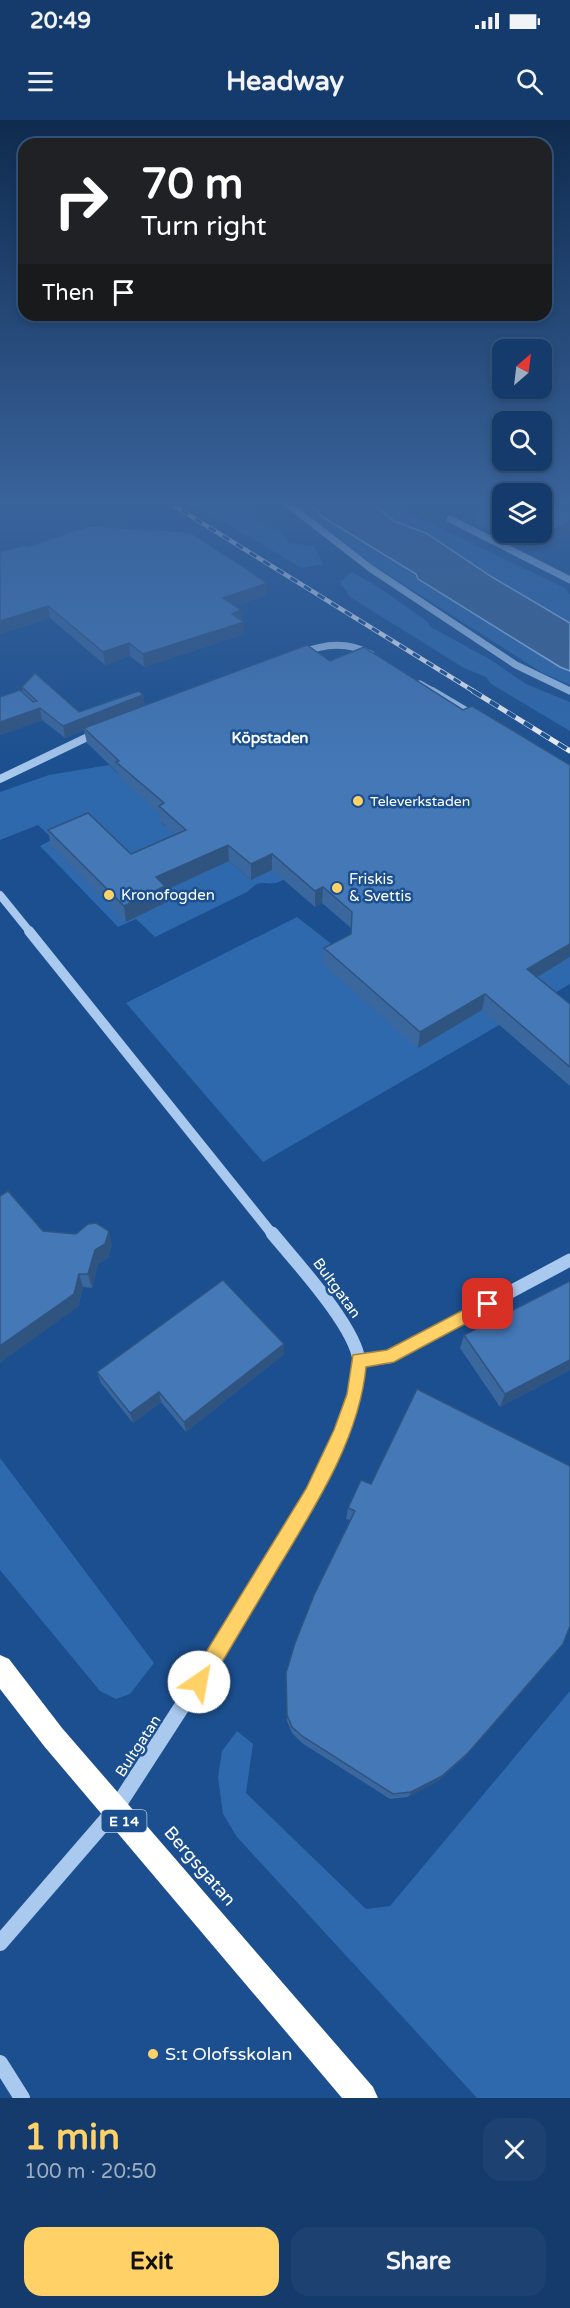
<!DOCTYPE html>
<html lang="en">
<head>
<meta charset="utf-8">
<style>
  body { margin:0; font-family:"Varela Round",sans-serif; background:#1d4271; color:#f1f3f6; height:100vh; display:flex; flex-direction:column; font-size:22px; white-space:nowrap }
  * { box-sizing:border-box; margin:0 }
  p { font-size:20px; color:#9dadc1 }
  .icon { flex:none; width:33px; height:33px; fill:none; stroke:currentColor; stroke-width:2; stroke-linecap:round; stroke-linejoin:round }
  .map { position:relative; height:1978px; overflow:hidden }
  .panel { display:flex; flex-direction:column; background:#143b6b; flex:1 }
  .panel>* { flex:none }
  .hud { position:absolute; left:18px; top:18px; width:534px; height:183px; border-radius:18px; box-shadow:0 3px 9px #0003,0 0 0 2px #33557e; background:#202124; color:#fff; overflow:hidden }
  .needle { width:39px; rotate:28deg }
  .controls { position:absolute; left:492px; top:219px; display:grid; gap:12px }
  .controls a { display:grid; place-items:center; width:60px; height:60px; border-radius:12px; background:#143b6b; box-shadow:0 3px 9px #0003,0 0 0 2px #33557e; font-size:30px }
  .pin { position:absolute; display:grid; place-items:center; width:51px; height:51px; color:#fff; margin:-26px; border-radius:12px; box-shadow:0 3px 9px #0006 }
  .me { position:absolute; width:66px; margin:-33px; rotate:33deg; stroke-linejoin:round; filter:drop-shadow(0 0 4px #0008) }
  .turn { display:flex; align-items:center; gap:21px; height:126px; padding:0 24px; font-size:27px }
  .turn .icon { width:78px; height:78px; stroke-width:2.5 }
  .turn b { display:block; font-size:42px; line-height:51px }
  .then { display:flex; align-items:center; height:57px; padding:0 24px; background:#0003; gap:12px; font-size:22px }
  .round { display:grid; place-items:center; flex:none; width:63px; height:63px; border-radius:18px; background:#1d4271 }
  .summary { display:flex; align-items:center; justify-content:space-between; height:102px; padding:0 24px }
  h1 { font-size:36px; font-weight:700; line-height:45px; color:#ffd166 }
  .button { display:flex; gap:12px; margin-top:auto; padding:12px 24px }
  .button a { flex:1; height:69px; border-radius:18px; background:#ffd166; color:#111; font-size:24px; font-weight:700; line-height:69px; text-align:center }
  .button a+a { background:#1d4271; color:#f1f3f6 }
  .status { display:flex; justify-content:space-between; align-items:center; height:42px; padding:0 30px; background:#143b6b; direction:ltr }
  .status svg { height:16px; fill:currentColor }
  header { display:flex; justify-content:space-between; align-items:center; height:78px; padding:0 24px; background:#143b6b; font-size:27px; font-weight:700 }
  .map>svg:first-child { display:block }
</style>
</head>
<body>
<div class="status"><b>20:49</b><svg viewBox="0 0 49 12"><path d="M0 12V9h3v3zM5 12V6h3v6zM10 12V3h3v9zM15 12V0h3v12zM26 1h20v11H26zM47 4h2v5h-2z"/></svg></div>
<header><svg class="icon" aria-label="menu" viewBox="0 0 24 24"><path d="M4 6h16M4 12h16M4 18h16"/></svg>Headway<svg class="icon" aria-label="search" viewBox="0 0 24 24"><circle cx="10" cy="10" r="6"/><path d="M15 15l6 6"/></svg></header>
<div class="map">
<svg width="570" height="1978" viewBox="0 0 570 1978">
  <rect width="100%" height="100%" fill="#1b4f8f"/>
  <path fill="#2e69ad" d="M190,382H257L254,402L280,411L289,423L314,426L323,444L302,448Z
    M289,382H306L324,398L416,454L418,459L560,547L570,551V565L541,552L362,438Z
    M370,382H398L404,385L403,389L423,400L565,468L570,475V503L492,457L426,413L394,401Z
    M352,452L378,467L428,502L429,506L491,540L526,564L570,582V611L491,564L486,557L464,548L350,477L340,462Z
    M109,645L166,699L161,702L165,706L171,704L229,741L251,760L278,746L290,756C286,758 280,762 276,763C259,765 262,758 247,772L155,817L136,799L118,807L40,726L53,719L38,705L0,720V672L49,655Z
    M297,797L338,829L570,837V864L263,1042L126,883Z
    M0,1338L154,1543L130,1574L116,1579L100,1571L0,1450Z
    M570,1571V1978H477L237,1717L223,1694L218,1657L222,1631L237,1611L253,1624L246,1673L366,1789L390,1786Z"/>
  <path fill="#3c6290" stroke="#9cc4f0" stroke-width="1.5" d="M306,382H370L394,401L426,413L492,457L570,503V551L560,547L418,459L416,454L324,398Z"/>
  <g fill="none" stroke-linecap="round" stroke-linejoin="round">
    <path stroke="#a9c9ee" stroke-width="7" d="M285,382L370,448L516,545L570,571
      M450,399L570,460
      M300,533C326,524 346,521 371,534
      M420,564L434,572"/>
    <path stroke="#a9c9ee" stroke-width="8" d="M432,571L476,597
      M0,659L98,612
      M0,775L30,812"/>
    <path stroke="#a9c9ee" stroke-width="10" d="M29,811L273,1115"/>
    <path stroke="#a9c9ee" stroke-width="13" d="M359,1240L389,1237L570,1140
      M240,1497C278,1433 321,1369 346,1299C352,1281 360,1260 359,1241C356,1207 295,1141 272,1113"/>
    <path stroke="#a9c9ee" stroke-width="16" d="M0,1823L115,1690L241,1495
      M0,1943L22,1978"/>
    <path fill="#fff" fill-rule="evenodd" d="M0,1535L9,1539L62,1608L373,1967L378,1978H342L44,1626L0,1569Z"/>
    <g stroke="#fff" stroke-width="4.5">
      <path id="rail-far1" d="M168,382L475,572"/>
    </g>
    <g stroke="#fff" stroke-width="5">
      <path id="rail" d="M473,571L570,631"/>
    </g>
    <use href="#rail-far1" stroke="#1b4f8f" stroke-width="3" stroke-dasharray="8" stroke-linecap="butt"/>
    <use href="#rail" stroke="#1b4f8f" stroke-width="4" stroke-dasharray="10" stroke-linecap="butt"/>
  </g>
  <path fill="#3a679d" d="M502,382V412H542L570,393V411L544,427L477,405L479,393Z
    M28,427L267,463V475L235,486L241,490L242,500L244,502V514L144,547L130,536L105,545L50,498L0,514V432Z
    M330,541L463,590L570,645V837L537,857L570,884V966L482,890L418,928L323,844L324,828L351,814V808L322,783L315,787L272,750L251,760L229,741L166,770L167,782L126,802L51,726L48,710L131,734L175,714L160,701V694L119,658L118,653L87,623L84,610L65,618L42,600L0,615V577L23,573L22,567L79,592L143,575L144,585Z
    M43,1111L112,1125L108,1138L98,1144L92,1168L83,1167L78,1187Z
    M570,1161V1250L500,1287L460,1228L464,1215Z
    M284,1224V1234L186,1312L161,1282L133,1303L101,1263L97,1252Z
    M361,1360L557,1532L463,1639L438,1661L408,1677L390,1679L302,1623L292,1613L287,1601L286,1553L350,1400L346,1399L348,1388Z"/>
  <path fill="#305480" d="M570,400V411L544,427L546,415Z
    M267,463V475L223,490V478Z
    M48,486L50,498L0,514V501Z
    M241,490L242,503L244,502V514L144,547L143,534Z
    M129,523L130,536L105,545L103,532Z
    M143,575L145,587L84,608V610L65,618L63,606Z
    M40,588L42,600L0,615V602Z
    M228,725L229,741L166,770L167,782L126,802L124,786L156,757Z
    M272,734V750L251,760V744Z
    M323,767L322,783L315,787V771Z
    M570,824V837L524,865L527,849Z
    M485,874L482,890L418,928L420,912Z
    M109,1111L112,1125L108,1138L98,1144L92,1168L88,1154L95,1130Z
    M79,1154L83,1167L78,1187L0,1243V1226Z
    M284,1224V1234L186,1312L184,1302Z
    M570,1240V1250L500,1287L505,1274Z
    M159,1272L161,1282L133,1303L130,1293Z
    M557,1532L463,1639L438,1661L408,1677L411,1672Z"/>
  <path fill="#4478b7" stroke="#305480" stroke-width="1.5" d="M498,382H502V401L479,393Z
    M542,383L570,393V400L546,415L538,412H542Z
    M89,406L190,412L267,463L223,478L241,490L232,494L244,502L143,534L129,523L103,532L48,486L0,501V432L26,425L28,427Z
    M307,525L330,541L364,527L463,590L472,586L570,645V824L527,849L570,884V947L485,874L420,912L324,828L351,814L352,792L323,767L315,771L272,734L251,744L228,725L156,757L165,766L124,786L48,710L88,693L131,734L186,710L159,686L164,683L116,642L119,641L84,608Z
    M35,553L79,592L139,571L143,575L63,606L40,588L0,602V577L20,570L33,582L37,581L22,567Z
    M8,1071L43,1111L76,1114L88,1104L96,1103L109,1111L105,1124L95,1130L88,1154H79L74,1174L0,1226V1076Z
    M223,1160L284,1224L184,1302L159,1272L130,1293L97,1252Z
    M570,1161V1240L505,1274L464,1215Z
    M417,1269L570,1346V1506L563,1524L468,1633L442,1656L411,1672L393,1674L302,1616L292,1607L287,1595L286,1553L295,1523L314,1475L355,1391L348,1388L361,1360L371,1364Z"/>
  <linearGradient id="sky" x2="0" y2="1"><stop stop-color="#0f2b4f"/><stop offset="0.58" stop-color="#39639b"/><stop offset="1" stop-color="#39639b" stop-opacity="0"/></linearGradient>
  <rect width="570" height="659" fill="url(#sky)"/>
  <path fill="#ffd166" stroke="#a68842" stroke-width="1.5" d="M488,1177L493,1179L495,1184L493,1189L394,1242L366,1247C359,1318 317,1383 281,1443C256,1485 231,1527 206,1569L199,1572L192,1569L189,1562L192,1555L306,1369L334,1310L347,1274L353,1235L387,1230Z"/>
  <g fill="#ffd166" stroke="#1b4f8f" stroke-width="2">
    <circle cx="358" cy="681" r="6"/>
    <circle cx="337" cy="768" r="6"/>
    <circle cx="109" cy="775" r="6"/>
    <circle cx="153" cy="1934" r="6"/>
  </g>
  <g text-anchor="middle" stroke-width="5" stroke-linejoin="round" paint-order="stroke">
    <g font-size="14" fill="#fff" stroke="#1b4f8f" text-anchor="start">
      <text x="370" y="686">Televerkstaden</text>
    </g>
    <rect fill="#1b4f8f" stroke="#bbcadd" stroke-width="1.5" x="101.5" y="1690" width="45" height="22" rx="4.5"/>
    <g font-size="14" font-weight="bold" fill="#fff">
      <text x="124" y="1706">E 14</text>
    </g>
    <g font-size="15" font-weight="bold" fill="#fff" stroke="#1b4f8f">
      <text x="270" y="623">Köpstaden</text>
    </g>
    <g font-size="15" fill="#fff" stroke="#1b4f8f" text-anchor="start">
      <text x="349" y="764">Friskis<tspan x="349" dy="17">&amp; Svettis</tspan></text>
      <text x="121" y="780">Kronofogden</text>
    </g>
    <g font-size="15" fill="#fff" stroke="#1b4f8f">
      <text transform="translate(337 1168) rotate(54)" y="5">Bultgatan</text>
      <text transform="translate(138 1626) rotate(-57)" y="5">Bultgatan</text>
    </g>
    <g font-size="18" fill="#fff" stroke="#1b4f8f">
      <text transform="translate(200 1746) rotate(49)" y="6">Bergsgatan</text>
    </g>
    <g font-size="18" fill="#fff" stroke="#1b4f8f" text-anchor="start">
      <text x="165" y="1940">S:t Olofsskolan</text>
    </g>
  </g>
</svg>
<div class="controls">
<a><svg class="needle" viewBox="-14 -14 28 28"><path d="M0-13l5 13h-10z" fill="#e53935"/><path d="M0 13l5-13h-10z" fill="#9dadc1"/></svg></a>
<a><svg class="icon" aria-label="search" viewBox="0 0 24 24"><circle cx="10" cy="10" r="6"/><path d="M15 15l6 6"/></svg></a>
<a><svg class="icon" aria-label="layers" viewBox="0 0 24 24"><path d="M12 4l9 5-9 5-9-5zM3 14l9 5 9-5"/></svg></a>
</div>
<div class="pin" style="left:488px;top:1184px;background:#d93025"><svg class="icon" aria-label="arrive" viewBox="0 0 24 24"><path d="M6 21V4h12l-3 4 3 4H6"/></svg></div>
<svg class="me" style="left:199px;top:1562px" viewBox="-20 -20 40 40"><circle r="19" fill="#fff"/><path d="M0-13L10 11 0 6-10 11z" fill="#ffd166"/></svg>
<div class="hud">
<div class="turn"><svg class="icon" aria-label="right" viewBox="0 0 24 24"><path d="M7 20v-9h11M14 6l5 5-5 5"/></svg><div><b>70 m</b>Turn right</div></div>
<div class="then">Then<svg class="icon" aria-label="arrive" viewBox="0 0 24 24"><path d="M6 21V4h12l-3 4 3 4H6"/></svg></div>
</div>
</div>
<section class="panel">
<div class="summary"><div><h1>1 min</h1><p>100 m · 20:50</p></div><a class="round"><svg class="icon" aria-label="close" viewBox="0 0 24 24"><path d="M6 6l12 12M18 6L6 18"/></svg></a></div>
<div class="button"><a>Exit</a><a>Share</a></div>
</section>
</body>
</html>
